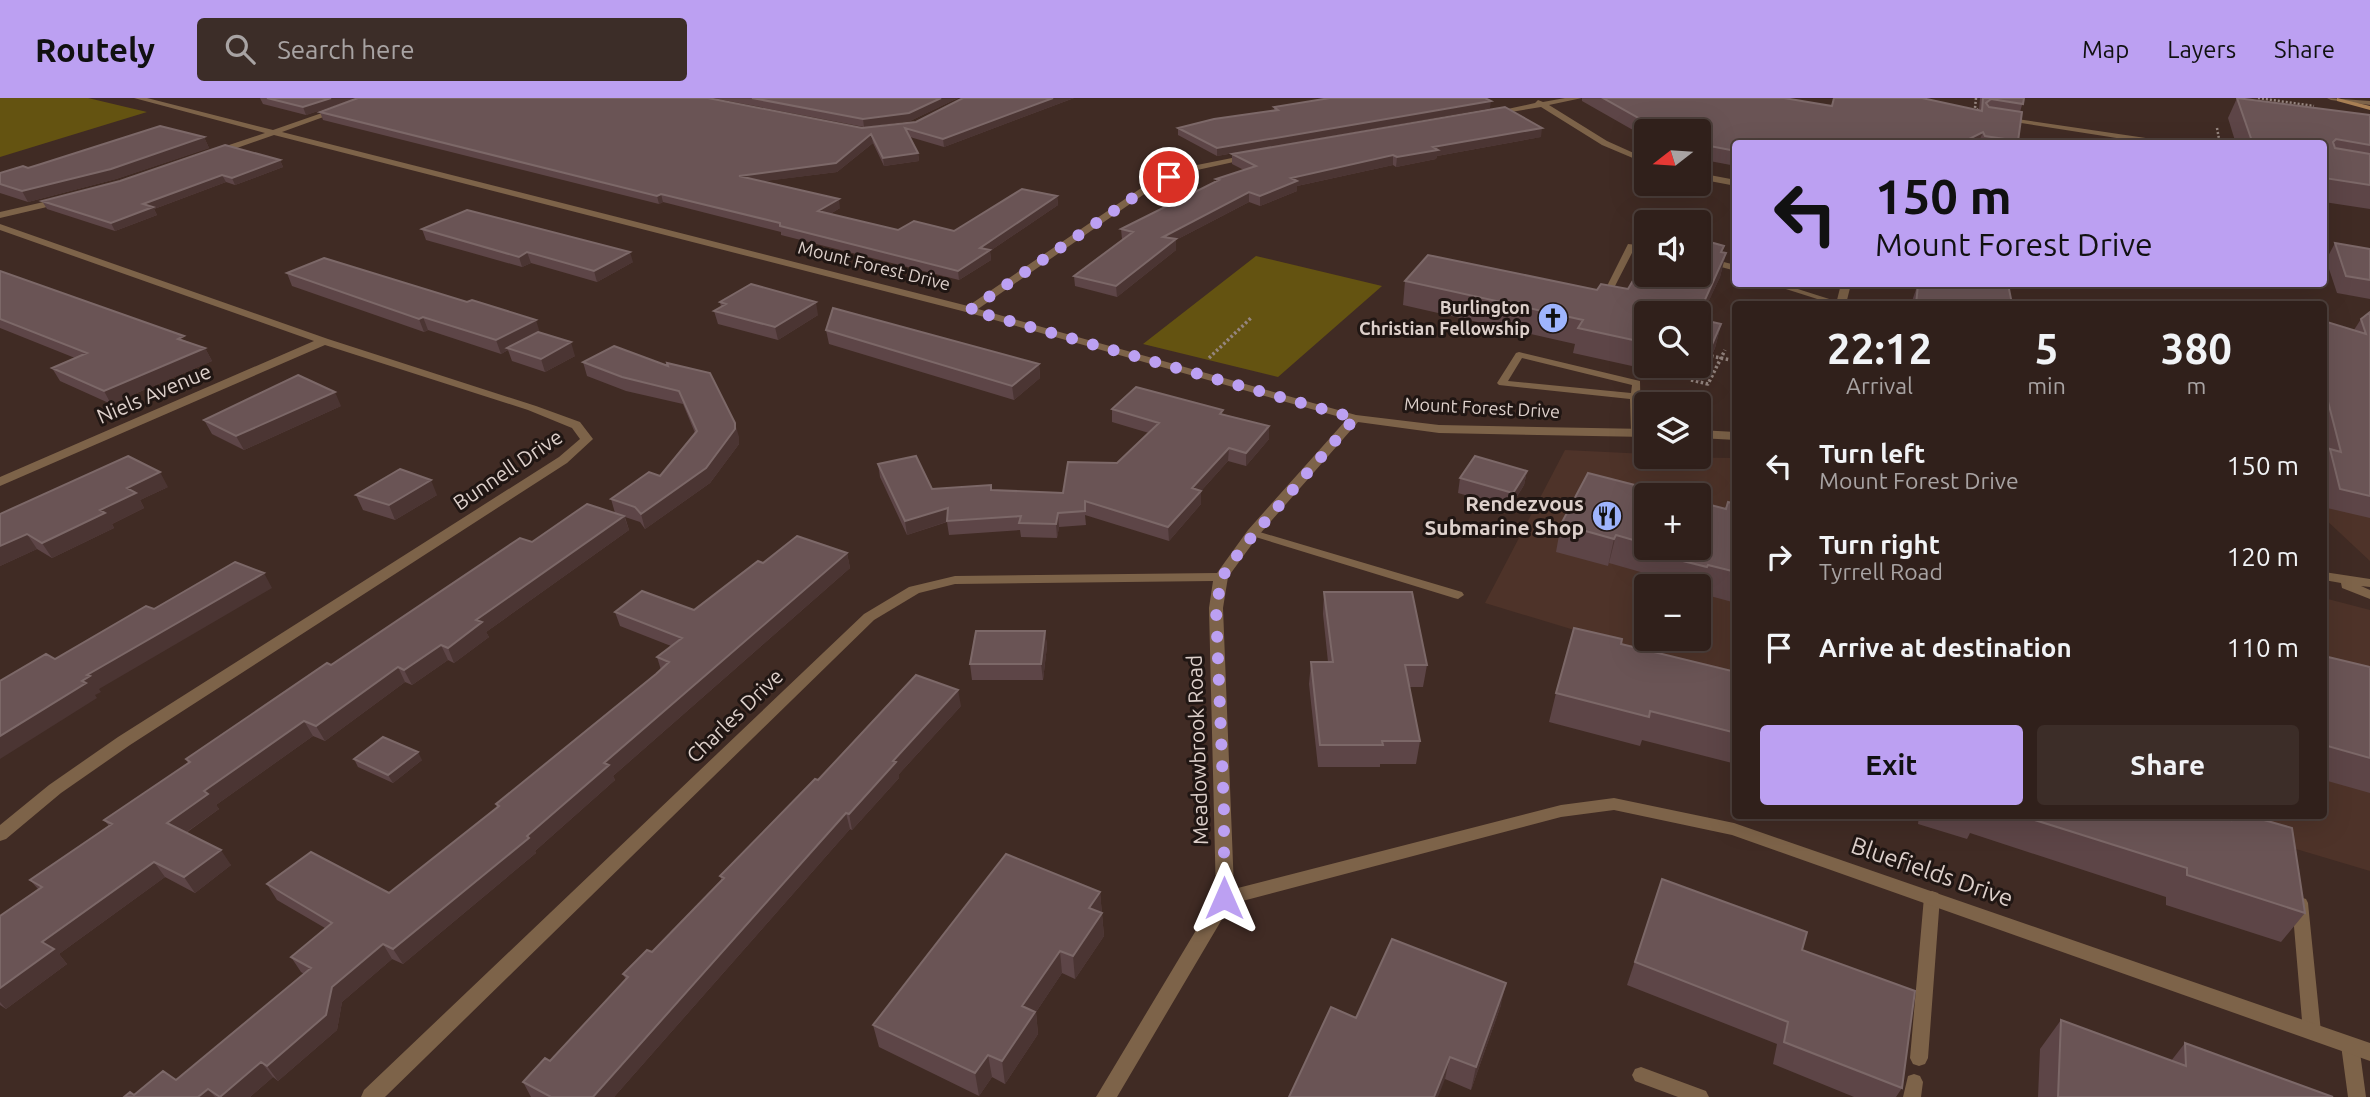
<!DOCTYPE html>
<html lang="en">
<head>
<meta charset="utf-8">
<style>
  body { margin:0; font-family:Ubuntu,sans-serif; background:#3c2d28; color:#f1f3f6; height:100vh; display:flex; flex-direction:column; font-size:26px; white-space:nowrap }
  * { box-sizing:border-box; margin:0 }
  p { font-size:23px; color:#a8a3a3 }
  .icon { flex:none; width:38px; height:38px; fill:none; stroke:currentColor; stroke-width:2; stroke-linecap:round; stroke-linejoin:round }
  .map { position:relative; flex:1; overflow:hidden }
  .sheet { position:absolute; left:1732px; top:203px; width:595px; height:518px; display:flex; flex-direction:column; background:#30201b; border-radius:7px; box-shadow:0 7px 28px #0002,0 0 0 2px #4b3e3a }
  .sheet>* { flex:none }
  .banner { position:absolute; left:1732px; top:42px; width:595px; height:147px; border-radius:7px; box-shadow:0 7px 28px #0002,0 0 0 2px #4b3e3a; background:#bca0f2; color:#111; overflow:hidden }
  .needle { width:46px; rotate:253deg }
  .fabs { position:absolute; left:1634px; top:21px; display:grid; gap:14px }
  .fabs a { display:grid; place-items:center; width:77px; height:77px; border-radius:7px; background:#30201b; box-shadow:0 7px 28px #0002,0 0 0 2px #4b3e3a; font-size:35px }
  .pin { position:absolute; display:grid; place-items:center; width:60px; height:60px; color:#fff; margin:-30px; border:4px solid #fff; border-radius:50%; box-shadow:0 2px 7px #0007 }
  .me { position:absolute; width:77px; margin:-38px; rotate:0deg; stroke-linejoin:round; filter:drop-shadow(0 0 5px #0008) }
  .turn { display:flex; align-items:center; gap:24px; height:147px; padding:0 28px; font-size:32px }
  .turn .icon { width:91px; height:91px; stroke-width:2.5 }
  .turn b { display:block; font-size:49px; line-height:60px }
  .eta { display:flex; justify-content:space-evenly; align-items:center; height:119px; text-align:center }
  .eta b { font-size:42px; font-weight:700; line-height:49px }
  .button { display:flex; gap:14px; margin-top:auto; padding:14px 28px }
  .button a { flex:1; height:80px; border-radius:7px; background:#bca0f2; color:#111; font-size:28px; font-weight:700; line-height:80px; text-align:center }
  .button a+a { background:#3c2d28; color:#f1f3f6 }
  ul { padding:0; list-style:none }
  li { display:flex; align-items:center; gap:21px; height:91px; padding:0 28px }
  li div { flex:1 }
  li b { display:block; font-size:26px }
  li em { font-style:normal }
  header { display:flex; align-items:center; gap:42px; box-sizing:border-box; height:98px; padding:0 35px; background:#bca0f2; color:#111 }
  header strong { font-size:33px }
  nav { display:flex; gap:38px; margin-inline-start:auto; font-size:24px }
  .search { width:490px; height:63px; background:#3c2d28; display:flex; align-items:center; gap:18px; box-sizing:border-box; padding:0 24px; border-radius:7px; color:#a8a3a3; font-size:26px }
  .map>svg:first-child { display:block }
</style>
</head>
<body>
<header>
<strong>Routely</strong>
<div class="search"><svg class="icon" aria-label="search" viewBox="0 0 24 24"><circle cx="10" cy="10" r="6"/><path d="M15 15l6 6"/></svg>Search here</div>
<nav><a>Map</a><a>Layers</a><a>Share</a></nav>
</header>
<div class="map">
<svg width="2370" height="999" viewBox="0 0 2370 999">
  <rect width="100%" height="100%" fill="#402b24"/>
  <path fill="#4e3329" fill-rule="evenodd" d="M1565,352L1647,356V359L1736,360V581L1485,505ZM1647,397H1699V450H1647ZM1647,488H1699V541H1647Z
    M2324,358L2370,368V463L2324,420Z
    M2324,500L2370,512V773L2186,718H2324Z"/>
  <path fill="#645311" d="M0,0H88L147,14L0,59Z
    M1256,158L1382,188L1278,279L1143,246Z"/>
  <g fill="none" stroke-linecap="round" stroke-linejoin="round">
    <path stroke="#95857f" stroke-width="2.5" stroke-dasharray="2 2" stroke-linecap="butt" d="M1976,0L1975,10L1981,14
      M2258,0L2314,8
      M2217,30L2220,46"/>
    <path stroke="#95857f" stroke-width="3.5" stroke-dasharray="2.5 2.5" stroke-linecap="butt" d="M1711,258L1736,263
      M1209,260L1252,219
      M1691,282L1708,286L1725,252"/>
    <path fill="#7d6349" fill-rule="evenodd" d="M2004,19L2173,44L2176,46H2155L2002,22L2001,21Z
      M1628,146L1647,148V153L1634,151L1615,188L1608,190L1607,188Z
      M1699,158L1736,167V173L1699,163Z
      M1770,186H1782L1845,206H1833Z
      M1519,254L1640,283L1641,334L1636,337L1631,334L1630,301L1499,287L1497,285L1516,255ZM1522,260L1632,287L1631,295L1508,283Z
      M1253,432L1462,494L1464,497L1458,501L1454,500L1249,437L1247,435Z
      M1932,793L1938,795L1940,799L1928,960L1925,966L1919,968L1913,966L1910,960L1924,799L1926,795Z
      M2300,799L2306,801L2308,805L2321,934L2318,939L2312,942L2306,939L2303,934L2292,805L2294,801Z
      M2350,939L2356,942L2359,947L2366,999H2348L2341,947L2344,942Z
      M1641,969L1706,993L1709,999H1678L1635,983L1632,977L1635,971Z
      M1914,976L1920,978L1923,984L1921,999H1903L1908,978Z"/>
    <path fill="#7d6349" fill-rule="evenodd" d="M134,0H147L273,32L365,0H376L282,34L968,208L1150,84L1182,70L1252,56V60L1188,74L1156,88L978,211L1356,317L1439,327L1647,331V339L1439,335L1358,324L1258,438L1228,479L1223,510L1234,791L1561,707L1614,700L1734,725L2370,945V963L1732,737L1614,712L1561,719L1231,806L1117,999H1096L1216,799L1209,510L1213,483L955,486L919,495L874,522L385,999H361L364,992L864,516L909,489L955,478L1217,475L1248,432L1347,321L966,214L274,37L217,57H211V53L265,35Z
      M1565,0H1582L1549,7L1607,43L1647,61V66L1602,47L1541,9L1493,17L1489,15L1535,5L1538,2L1543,4Z
      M1699,75L1736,82V88L1699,81Z
      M61,100L64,101V105L0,120V114Z
      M0,126L328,241L536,308L580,324L593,341L567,365L130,647L61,695L6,741L0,743V727L49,687L118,639L559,359L580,341L572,330L528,312L325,247L0,388V379L314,243L0,132Z
      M1841,186H1851L1846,206H1836Z
      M1699,332L1736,334V342L1699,340Z
      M2324,474L2370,481V489L2361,488L2370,492V501L2342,490L2341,485L2324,482Z"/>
    <path fill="#7d6349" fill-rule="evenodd" d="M2327,0L2370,3V7L2331,2Z"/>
    <path fill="#a87f54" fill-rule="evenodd" d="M2337,0L2370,8V12L2337,3Z"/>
  </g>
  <path fill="#5d4547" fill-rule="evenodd" d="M260,0H357L306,17L263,6Z
    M713,0H958L910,23L864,29Z
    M963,0H1074L944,49L910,39L918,55L919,63L884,68L873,45L837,74L764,83L840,110L830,116L898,132L954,133L1057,98L1058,107L990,153L991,162L959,182L781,137V134L663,104L659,106L323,22L320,14L862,30L916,24Z
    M1582,0H1784L1832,8L1979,12L1980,0H2024L2020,14L2017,46H1736V68L1699,61V33H1647V40L1582,3Z
    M2237,0L2370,17V111L2324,104V46H2236L2228,20Z
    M1274,9L1490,10L1217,58L1178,37V30L1274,13Z
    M204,39L209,50L116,81L28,104L0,95V75Z
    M1541,39L1437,58L1436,61L1396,69L1393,67L1297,88V93L1260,108L1249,104L1176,142V152L1117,199L1075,188L1074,178L1123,142L1122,141L1121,131L1216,84V81L1244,72L1232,66V56Z
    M280,62L283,69L235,87L226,84L154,111L157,117L115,133L47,111L42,103Z
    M422,131L633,164L597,184L531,165L522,169L426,142Z
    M2335,145L2370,151V201L2337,195L2326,162Z
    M1722,155H1726L1720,179L1700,221L1721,226L1715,250L1700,283L1573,255L1575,246L1403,207L1405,183L1597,192L1628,191ZM1647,215H1699V268H1647Z
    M0,173L205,250L212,263L111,306L60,283L52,270L75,260L0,230Z
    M287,175L540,234L575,258L545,274L512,263L508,252L501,256L428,232L424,234L292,188Z
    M1918,186H2008L2012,206H1912L1913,200Z
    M720,204L818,217L778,242L718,226L714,213L721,209Z
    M2370,214V420L2327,410L2324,396V360L2326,358L2324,351V223L2354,232L2361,221Z
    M826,232L1039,266L1040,280L1014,302L829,246Z
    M583,264L667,267L739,339V346L710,385L645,431L640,424L625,419L629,432L486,534L489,539L454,565L448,562L412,587L405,584L325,643L313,638L216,707L219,711L186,735L231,767L195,795L165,779L59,856L67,866L6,911L0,907V818L38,791L30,782L109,728L104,722L188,665L186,661L331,567L532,444L615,415L611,401L660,378L695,335L683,306L626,293L587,278Z
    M341,308L244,352L212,336L204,322Z
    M1112,311L1223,316L1269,328V341L1246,368L1228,363L1201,393V406L1169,443L1085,417L1086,427L1059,429L1057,440L1021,439L1020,432L949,437L947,424L907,437L880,379L878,366L932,391L1063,395L1117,365L1149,335L1112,324Z
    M1527,373L1524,387L1510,410L1458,395L1460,380Z
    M168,389L140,402L144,410L112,426L114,430L52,460L37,451L0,468V416Z
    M356,397H437L395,422L363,412Z
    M1647,397V450H1699L1726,411L1736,406V505L1699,495V488H1666L1663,487L1665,481L1609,465L1608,468L1556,454L1561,426Z
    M847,455L850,470L613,678L615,682L535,753L536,755L403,866L392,861L342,904L337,932L278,983L273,979L250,999H124L134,997L176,982L304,876L301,874L291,859L325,830L277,802L267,786L389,795L497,710L496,706L661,572L657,559L671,548L620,528L615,514L694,512L763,465Z
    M1324,494L1427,567L1423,589H1409L1420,643L1416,666H1380V669H1318L1309,586L1311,564H1328L1323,516Z
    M1045,533L1047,548L1043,582H972L970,566Z
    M1621,546L1736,574V666L1642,642L1640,648L1549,624L1556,595Z
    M2324,558L2370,569V695L2324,682Z
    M961,608L899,676V680L852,732L850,731L614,999H531L523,984L550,963L626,882L623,876L652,854L722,783L720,778L818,682Z
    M354,661L422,662L393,685L358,669Z
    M1919,718H2217L2224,719L2225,718H2250L2305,815L2281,844L2166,807V799L1970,735L1967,741L1918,726Z
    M1662,781L1802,852L1902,990L1896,999H1854L1773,966L1777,946L1627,887Z
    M1100,794L1104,838L1075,881L1062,875L1036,914L1038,936L1005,986L992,979L979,998L879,949L873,927Z
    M1501,907L1471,992L1445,981L1356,920Z
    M2061,922L2171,963L2185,945L2333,999H2038L2040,951Z"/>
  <path fill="#4b3533" d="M331,0H357L306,17L303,9Z
    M941,0H958L910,23L864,29L863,21Z
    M1053,0H1074L944,49L943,41Z
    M1491,3L1490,10L1217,58V50Z
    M1542,30L1541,39L1437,58L1436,61L1396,69L1397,59L1433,49Z
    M1983,34L1978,46H1959Z
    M871,36L873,45L837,74L741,86L739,78Z
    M204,39L209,50L116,81L28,104L22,93Z
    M918,55L919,63L884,68L883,60Z
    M1393,57V67L1297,88V93L1260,108V98L1291,80Z
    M280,62L283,69L235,87L232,80Z
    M222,77L226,84L154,111L157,117L115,133L111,125L143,106Z
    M1249,94V104L1176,142V152L1117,199L1116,188L1163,139Z
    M661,96L663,104L659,106L657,98Z
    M1057,98L1058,107L990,153L991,162L959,182L958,173L980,150Z
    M839,101L840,110L820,122L818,113Z
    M527,154L531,165L522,169L519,159Z
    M630,154L633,164L597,184L594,173Z
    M1726,155L1720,179L1699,224V215Z
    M816,204L818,217L778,242L775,229Z
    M423,219L428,232L424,234L419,221Z
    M536,222L540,235L507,250L508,252L501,256L496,242Z
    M1721,226L1715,250L1700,283L1707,258Z
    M571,244L575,258L545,274L541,261Z
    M205,250L212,263L111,306L104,293Z
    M1039,266L1040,280L1014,302L1012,288Z
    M335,294L341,308L244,352L236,338Z
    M735,325L739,339V346L710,385L645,431L641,416Z
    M1269,328V341L1246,368V355Z
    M1229,350L1228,363L1192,403V390Z
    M1527,373L1524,387L1510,410L1513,395Z
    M160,374L168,389L140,402L144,410L112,426L114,430L52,460L42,445L100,412L127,390Z
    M431,382L437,397L395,422L389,407Z
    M1201,393V406L1169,443L1168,429Z
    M948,410L949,423L907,437L905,423Z
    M1058,415L1059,429L1057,440L1056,426Z
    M624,418L629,432L486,534L489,539L454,565L448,550L476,522Z
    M27,436L37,451L0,468V448Z
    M1616,437L1609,465L1608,468L1614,441Z
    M847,455L850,470L613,678L615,682L535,753L536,755L403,866L393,851L527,738L604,665Z
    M264,475L272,490L99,591L101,594L95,597L97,600L0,661V638L82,583L87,577Z
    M1045,533L1047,548L1043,582L1041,566Z
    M441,547L448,562L412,587L404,572Z
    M398,569L405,584L325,643L316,628Z
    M958,592L961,608L899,676V680L852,732L849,716L893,663Z
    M304,623L313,638L216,707L219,711L178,740L167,725L204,693Z
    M418,654L422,662L393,685L388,677Z
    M846,715L850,731L614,999H593Z
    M221,752L231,767L195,795L184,779Z
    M154,764L165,779L59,856L67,866L6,911L0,904V890L42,844Z
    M1100,794L1104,838L1075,881L1073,858L1089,810Z
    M383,846L392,861L342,904L337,932L278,983L267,968L332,889Z
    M1060,853L1062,875L1036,914L1038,936L1005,986L1002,963L1022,908Z
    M1506,885L1501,907L1471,992L1476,969Z
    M988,957L992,979L979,998L975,975Z
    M1450,959L1445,981L1438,999H1434Z
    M261,964L273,979L250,999H220Z
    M208,991L215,999H198Z"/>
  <path fill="#6a5455" stroke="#7c6868" stroke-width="2" d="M267,0H331L303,9Z
    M358,0H708L862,30L916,24L963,0H1053L943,41L905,30L918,55L883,60L871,36L836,65L739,78L839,101L818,113L898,132L914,123L954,133L1022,91L1057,98L980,150L990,152L958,173L780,128V125L661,96L657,98L320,14Z
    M752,0H941L909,15L863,21Z
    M1330,0H1485L1491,3L1217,50L1178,30L1214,21L1278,12L1274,9Z
    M1603,0H1784L1832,8L1834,0H1922L1982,13L1983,0H2024L2023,6L1991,1L1986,5L1989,9L2022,14L2018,43L1985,38L1983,34L1959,46H1736V53L1699,46V33H1664L1660,32Z
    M2237,0L2370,17V47L2336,41L2333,44L2335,50L2370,56V87L2324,80V46H2253Z
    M1505,9L1542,30L1433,49L1438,52L1397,59L1393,57L1291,80L1297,83L1260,98L1249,94L1163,139L1176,141L1116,188L1074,178L1133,134L1121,131L1219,82L1216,81L1256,68L1232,56Z
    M160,28L204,39L111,71L22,93L0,86V75L23,68L28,70L41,66Z
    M225,47L280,62L232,80L222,77L143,106L153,109L111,125L42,103L120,83Z
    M467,112L630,154L594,173L527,154L519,159L422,131Z
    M1699,141L1724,148L1721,154L1726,155L1699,215H1647V245L1578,230L1583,222L1405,183L1428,157L1597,192L1601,186L1628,191L1647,159V177H1699Z
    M2335,145L2370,151V182L2346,178Z
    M324,160L467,204L472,202L536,222L496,242L423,219L419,221L287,175Z
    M0,173L184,238L178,241L205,250L104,293L52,270L87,255L0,221Z
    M751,186L816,204L775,229L714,213L726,206L720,204Z
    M1923,186H2008L2012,206H1916L1918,187L1923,188Z
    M833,210L1039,266L1012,288L826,232Z
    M2370,214V398L2340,391L2330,351L2341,354L2324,288V223L2366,236L2361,221Z
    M1699,221L1721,226L1707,258L1699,256Z
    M538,234L571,244L541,261L507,250Z
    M614,248L668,268L667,265L710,275L735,325V331L706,370L641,416L635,409L611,401L649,374L660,378L697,333L679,293L622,279L583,264Z
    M298,277L335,294L236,338L204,322Z
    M1136,289L1223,312L1220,316L1269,328L1246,355L1229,350L1192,390L1201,393L1168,429L1085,403V413L1058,415L1056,426L1019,425L1021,418L947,423L948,410L905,423L878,366L916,358L932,391L991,387V392L1063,395L1068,364L1117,365L1159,325L1112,311Z
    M128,358L160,374L127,390L136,395L100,412L105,415L42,445L27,436L0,448V416Z
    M1475,358L1527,373L1513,395L1460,380Z
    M400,371L431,382L389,407L356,397Z
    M1588,375L1674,397H1647V446L1616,437L1614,441L1561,426Z
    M1699,404L1726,411L1728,404L1736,406V474L1708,467L1707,469L1671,460L1674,453L1662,450H1699Z
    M587,406L624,418L476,522L482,524L448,550L441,547L404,572L398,569L316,628L304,623L204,693L208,696L167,725L221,752L184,779L154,764L42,844L54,851L0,890V818L42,789L30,782L112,726L104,722L190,664L186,661L327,565L331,567L520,440L532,444Z
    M797,438L847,455L604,665L609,667L527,738L529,740L393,851L383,846L332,889L326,917L267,968L261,964L220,999L208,991L198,999H124L130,994L134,997L163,973L176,982L311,870L291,859L332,825L267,786L311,754L389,795L499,708L496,706L656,576L669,564L657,559L682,540L615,514L642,493L694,512L758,463L763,465Z
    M235,464L264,475L87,577L90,578L82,583L86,585L0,638V583L46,556L55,561L146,508L154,511Z
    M1324,494H1412L1427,567H1405L1420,643H1382L1383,647H1320L1311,564H1333Z
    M1574,530L1622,541L1621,546L1736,574V635L1650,613L1649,619L1556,595Z
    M976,533H1045L1041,566H970Z
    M2324,558L2370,569V660L2324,647Z
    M916,577L958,592L893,663L896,664L849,716L846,715L593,999H551L523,984L545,960L550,963L628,879L623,876L647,852L652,854L724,780L720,778L815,681L818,682Z
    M383,639L418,654L388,677L354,661Z
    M2022,718H2217L2231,722L2230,718H2250L2292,730L2305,815L2187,777V770Z
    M1006,756L1100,794L1089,810L1102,815L1073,858L1060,853L1022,908L1035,914L1002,963L988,957L975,975L873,927Z
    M1662,781L1807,834L1802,852L1915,893L1902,990L1784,944L1788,924L1635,864Z
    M1392,841L1506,885L1476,969L1450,959L1434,999H1289L1331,909L1356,920Z
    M2061,922L2186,968L2185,945L2333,999H2058Z"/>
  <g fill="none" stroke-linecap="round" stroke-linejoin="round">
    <path stroke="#bca0f2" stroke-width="12" stroke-dasharray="0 21.6" d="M1169,79L1153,86L970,212L1355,320L1243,449L1222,479L1216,510L1224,714V800"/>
  </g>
  <defs>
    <g id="church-disc" transform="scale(1.575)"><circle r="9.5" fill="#9eb4fd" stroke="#201613"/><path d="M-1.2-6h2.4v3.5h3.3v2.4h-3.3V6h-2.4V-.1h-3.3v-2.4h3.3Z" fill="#111"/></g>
    <g id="restaurant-disc" transform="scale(1.575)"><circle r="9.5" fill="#9eb4fd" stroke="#201613"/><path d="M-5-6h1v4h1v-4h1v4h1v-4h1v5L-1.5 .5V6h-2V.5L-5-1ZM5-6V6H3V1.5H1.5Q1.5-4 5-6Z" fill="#111"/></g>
  </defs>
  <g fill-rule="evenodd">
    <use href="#church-disc" x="1553" y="220"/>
    <use href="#restaurant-disc" x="1607" y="418"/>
  </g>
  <g text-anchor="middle" stroke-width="6" stroke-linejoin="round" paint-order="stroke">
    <g font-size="18" fill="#ddd0cb" stroke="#201613">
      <text transform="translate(874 168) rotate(14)" y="6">Mount Forest Drive</text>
      <text transform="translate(1482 310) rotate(3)" y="6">Mount Forest Drive</text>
    </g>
    <g font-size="18" font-weight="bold" fill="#ddd0cb" stroke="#201613" text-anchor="end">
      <text x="1530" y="216">Burlington<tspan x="1530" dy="21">Christian Fellowship</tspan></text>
    </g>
    <g font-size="21" fill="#ddd0cb" stroke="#201613">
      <text transform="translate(154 296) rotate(-23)" y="7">Niels Avenue</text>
      <text transform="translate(508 372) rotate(-34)" y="7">Bunnell Drive</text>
      <text transform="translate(735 618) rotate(-44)" y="7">Charles Drive</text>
      <text transform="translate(1198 652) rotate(-92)" y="7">Meadowbrook Road</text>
    </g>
    <g font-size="21" font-weight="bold" fill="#ddd0cb" stroke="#201613" text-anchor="end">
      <text x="1584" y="413">Rendezvous<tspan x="1584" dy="24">Submarine Shop</tspan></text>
    </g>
    <g font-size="24" fill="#ddd0cb" stroke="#201613">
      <text transform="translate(1932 774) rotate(19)" y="8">Bluefields Drive</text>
    </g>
  </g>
</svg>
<div class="fabs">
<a><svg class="needle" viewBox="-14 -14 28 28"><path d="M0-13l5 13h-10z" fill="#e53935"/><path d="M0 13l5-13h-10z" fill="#a8a3a3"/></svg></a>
<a><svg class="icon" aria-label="sound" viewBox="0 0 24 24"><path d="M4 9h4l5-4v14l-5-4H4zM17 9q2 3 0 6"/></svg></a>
<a><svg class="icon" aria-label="search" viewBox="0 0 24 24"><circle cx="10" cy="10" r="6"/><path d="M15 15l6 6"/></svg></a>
<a><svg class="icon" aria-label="layers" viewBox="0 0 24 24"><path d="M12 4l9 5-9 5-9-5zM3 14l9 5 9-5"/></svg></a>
<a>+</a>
<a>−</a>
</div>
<div class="pin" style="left:1169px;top:79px;background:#d93025"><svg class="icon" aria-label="arrive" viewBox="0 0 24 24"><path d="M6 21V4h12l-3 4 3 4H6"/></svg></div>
<svg class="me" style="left:1224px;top:800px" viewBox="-20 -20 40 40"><path d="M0-17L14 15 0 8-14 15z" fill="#bca0f2" stroke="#fff" stroke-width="4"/></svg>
<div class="banner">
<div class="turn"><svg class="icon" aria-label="left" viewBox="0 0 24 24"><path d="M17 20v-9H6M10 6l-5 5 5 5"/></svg><div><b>150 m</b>Mount Forest Drive</div></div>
</div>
<section class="sheet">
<div class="eta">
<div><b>22:12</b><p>Arrival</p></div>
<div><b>5</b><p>min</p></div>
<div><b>380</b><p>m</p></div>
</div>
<ul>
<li><svg class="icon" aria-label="left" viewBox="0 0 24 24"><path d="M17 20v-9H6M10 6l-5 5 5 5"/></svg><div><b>Turn left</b><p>Mount Forest Drive</p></div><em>150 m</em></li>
<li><svg class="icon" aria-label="right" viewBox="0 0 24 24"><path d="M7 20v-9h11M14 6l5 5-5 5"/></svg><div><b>Turn right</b><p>Tyrrell Road</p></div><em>120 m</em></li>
<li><svg class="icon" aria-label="arrive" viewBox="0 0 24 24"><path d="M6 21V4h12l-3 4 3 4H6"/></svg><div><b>Arrive at destination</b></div><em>110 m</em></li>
</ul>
<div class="button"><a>Exit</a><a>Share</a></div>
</section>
</div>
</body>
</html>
